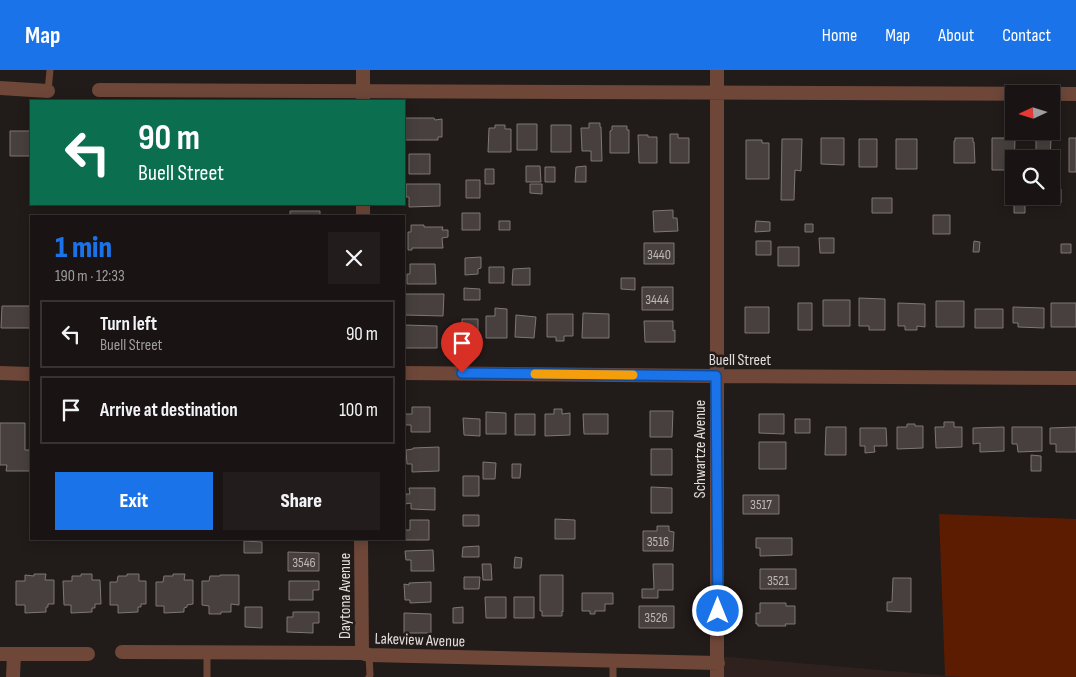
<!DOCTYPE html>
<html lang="en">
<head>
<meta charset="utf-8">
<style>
  body { margin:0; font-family:"Sofia Sans Condensed",sans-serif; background:#221d1c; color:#f1f3f6; height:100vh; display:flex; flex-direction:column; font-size:19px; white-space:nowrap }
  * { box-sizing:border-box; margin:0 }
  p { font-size:16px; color:#9f9ea0 }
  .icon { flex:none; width:28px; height:28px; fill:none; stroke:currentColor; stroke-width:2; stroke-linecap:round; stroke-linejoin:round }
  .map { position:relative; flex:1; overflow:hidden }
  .panel { position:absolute; left:30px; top:145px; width:375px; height:325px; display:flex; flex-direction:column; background:#191413; border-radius:0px; box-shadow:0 2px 12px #0003,0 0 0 1px #373333 }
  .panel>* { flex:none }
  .banner { position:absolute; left:30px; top:30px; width:375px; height:105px; border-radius:0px; box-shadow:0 2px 12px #0003,0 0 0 1px #373333; background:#0b6e4f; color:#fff; overflow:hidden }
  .needle { width:32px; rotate:266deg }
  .controls { position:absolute; left:1005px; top:15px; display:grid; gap:10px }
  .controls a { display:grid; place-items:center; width:55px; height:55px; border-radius:0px; background:#191413; box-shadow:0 2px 12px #0003,0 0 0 1px #373333; font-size:25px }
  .pin { position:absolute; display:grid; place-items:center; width:42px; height:42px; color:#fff; margin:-51px -21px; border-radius:50% 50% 50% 0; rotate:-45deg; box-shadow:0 0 5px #0007 }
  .pin .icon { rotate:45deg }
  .me { position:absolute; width:55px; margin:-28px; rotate:0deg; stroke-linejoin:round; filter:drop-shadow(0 0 4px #0008) }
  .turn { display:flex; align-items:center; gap:18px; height:105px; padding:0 25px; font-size:22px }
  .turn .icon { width:65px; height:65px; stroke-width:2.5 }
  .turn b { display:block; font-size:35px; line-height:42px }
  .round { display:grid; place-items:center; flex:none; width:52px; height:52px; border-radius:0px; background:#221d1c }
  .summary { display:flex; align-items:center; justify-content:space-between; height:85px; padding:0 25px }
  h1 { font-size:30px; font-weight:800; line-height:38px; color:#1a73e8 }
  .primary-button { display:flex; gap:10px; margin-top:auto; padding:10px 25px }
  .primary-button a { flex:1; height:58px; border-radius:0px; background:#1a73e8; color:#fff; font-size:20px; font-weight:800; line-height:58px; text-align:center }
  .primary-button a+a { background:#221d1c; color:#f1f3f6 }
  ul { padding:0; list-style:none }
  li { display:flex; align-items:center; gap:15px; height:68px; margin:0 10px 8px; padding:0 15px; border:2px solid #373333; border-radius:0px }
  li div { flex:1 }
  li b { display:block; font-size:19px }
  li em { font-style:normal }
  header { display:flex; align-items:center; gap:30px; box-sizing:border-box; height:70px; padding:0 25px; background:#1a73e8; color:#fff }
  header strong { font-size:24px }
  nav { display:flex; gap:28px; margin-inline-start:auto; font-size:18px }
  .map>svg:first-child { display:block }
</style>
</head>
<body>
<header>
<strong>Map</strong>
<nav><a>Home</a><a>Map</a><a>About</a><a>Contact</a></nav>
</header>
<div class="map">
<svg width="1076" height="607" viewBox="0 0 1076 607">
  <rect width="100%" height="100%" fill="#211b19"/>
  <path fill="#2f221e" d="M718,586L961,607H717Z"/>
  <path fill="#5b1c02" d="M939,444L1076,449V607H961L945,606Z"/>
  <path fill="#47403e" stroke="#7f7774" d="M404,48H434L435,50L442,49V67H438V70H405Z
    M589,53H600V57H601L602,91H591V81H582L581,58H589Z
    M517,54H537V80H517Z
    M495,55H505V59H511V82H488L489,58H495Z
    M551,55H571V82H551Z
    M612,56H627V60H629V83H610V61L612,60Z
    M10,61H31V86H10Z
    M670,64H678V68H689V93H670Z
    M638,65H648V67H657V93H639Z
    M821,68H844V95L821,94Z
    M955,68H973V72H974L975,93H954V71H955Z
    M992,68H1015L1014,100H992Z
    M1069,68H1076V102H1069Z
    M782,69H802L801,101L795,100L794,130H781Z
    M859,69H877V97H859Z
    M896,69H917V99H896Z
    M1036,69H1051L1050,89H1036Z
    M746,70H762V73H769V109H746Z
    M409,84H430V104H409Z
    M526,96H540L541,112H526Z
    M586,96V112H575L576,97Z
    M545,97H555V112H545Z
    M485,99H494V114H485Z
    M466,110H480V128H466Z
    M406,114H440V136L409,137V127H406Z
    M530,114H542V124L530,123Z
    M1051,119H1061V133H1051Z
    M1014,127H1025V143H1014Z
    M872,128H892V143H872Z
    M673,140V148H677L678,161L654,162L653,141Z
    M290,141H320V146H290Z
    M462,143H480V160H462Z
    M933,145H950V164H933Z
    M499,151H510V160H499Z
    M756,151L770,152V161L755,162Z
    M805,154H813V162H805Z
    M411,155H424V157H443L442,160H448V167L442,168L443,178H412V180H408V162H411Z
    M819,168H834V183H820Z
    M756,171H771V185H756Z
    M974,171L980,172L979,182H973Z
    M644,173H674V194H644Z
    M1061,174H1071V183H1061Z
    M778,177H799V196H778Z
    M481,187V198L478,199V204L465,205V188Z
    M410,194H435L436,214H407V204H410Z
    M489,197H504V213H489Z
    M530,198V215H512L513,199Z
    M621,208H635V220L621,219Z
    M642,217H673V240H642Z
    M464,218L480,219V230H464Z
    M405,224H444L443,246L405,245Z
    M859,228L885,229V260H869V256H859Z
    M823,230H850V256H823Z
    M936,231H964V257H936Z
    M798,233H812V260H798Z
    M898,233L925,234V257L917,256V260H905V256H898Z
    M1051,233H1076V257H1051Z
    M2,236H31V258H1Z
    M745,237H769V263H745Z
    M1013,237L1044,238V258L1018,257V253H1013Z
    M495,238L507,239V268H486V246H495Z
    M975,239H1003V258H975Z
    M583,243L609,244V268H582Z
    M547,244H573V266H564V271H556V267H547Z
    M516,245L536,247L534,268L515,267Z
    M462,249H478V264H462Z
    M644,251H673V261L675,260V272H645Z
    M405,255L437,256V278H405Z
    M412,337H430V362H411V355H405V344H412Z
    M554,339H562V344L570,343V365L545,366V344H554Z
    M650,341H673L672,367H650Z
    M486,342L506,343V364H486Z
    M515,344H535V365H515Z
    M583,344H608V364H584Z
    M759,344H784V364L759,363Z
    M463,348L480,349V366L464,365Z
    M795,349H810V363H795Z
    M944,352H954V357H962V377L936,378L935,357H944Z
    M0,353H25V380H31V401H6L7,395H0Z
    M907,354H915V356H923V378L897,379V357H907Z
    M826,357H846V385H825Z
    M1004,357V381L980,382V373L973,374V358Z
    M1012,357H1042V381L1018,382L1017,374H1012Z
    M1076,357V382H1056V374H1050V358Z
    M860,358H886L887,376H874L875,382L865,383V376H860Z
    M759,372H786V399H759Z
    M439,377V401L412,402V394H407L406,380L413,379V378Z
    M651,379H672V405H651Z
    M1031,385L1041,386V401H1031Z
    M483,392L496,393L495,409H483Z
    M512,394H521L520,408H512Z
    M463,406H479V426H463Z
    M651,417L672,418V443H651Z
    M409,418H435V440L411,439V433L405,434L406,424H410Z
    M743,425H779V444H743Z
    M463,445H479V456H463Z
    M555,449L575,450V469H555Z
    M410,450H429V470H404V460H410Z
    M657,456H669V461L674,462L673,481H643V461H657Z
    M756,468H792V485L760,486V478H756Z
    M244,471L262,472V483H244Z
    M479,476V487H462L463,477Z
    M433,480L434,501H411V490H406L405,481Z
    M288,482L319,483V501H288Z
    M515,487L522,488L521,498H514Z
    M482,494H491L492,510H483Z
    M653,494H673V520H658V528H642V519H654Z
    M760,499H796V519H760Z
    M34,504H46L45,510H54V534H48V537H46V542L25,543V535H16V511H25V505L34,506Z
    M81,504H92V510H100L101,534H95V538H92V542L71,543V535H64L63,511H72V506H81Z
    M127,504H139V511H146V534H141V537H138V542L118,543V535H110V512H117L118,506H127Z
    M173,504H185L184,510H193V534L187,535V537L184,538V542L164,543V536H156V512H163L164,506H173Z
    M220,505H239V535L231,534V542H221V544H209V536L202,535V511H209L210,506H220Z
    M540,505H563V542L562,541V546H542V541H540Z
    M464,507H480L479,519H464Z
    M893,508H911V542L887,541V532H892Z
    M289,511H319V520H313V530H289Z
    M431,512V532L410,533V530H405L404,514L409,515V513Z
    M582,523H613V534H605V541H595V544H590V541H582Z
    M485,527H506V548H486Z
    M514,527H534V548H514Z
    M760,533H786V536H795V554H785L786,556H758V554H756V543H760Z
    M639,536H674V558H639Z
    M245,537H262V558L245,557Z
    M463,537V553H453V538Z
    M293,542H319V553H313V563L287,562V547H293Z
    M404,543L431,544V563H404Z"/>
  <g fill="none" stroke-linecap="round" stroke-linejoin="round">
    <path stroke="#6e4739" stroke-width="7" d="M48,21L50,0
      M207,607V583
      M369,607L370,605L369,585
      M613,607V591"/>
    <path stroke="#6e4739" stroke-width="14" d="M717,0V607
      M0,18L48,21
      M99,20L1076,24
      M363,31V0
      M363,146V134
      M0,303L31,304
      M404,303L716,306L1076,308
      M361,469L362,583
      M122,582L362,583L369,585L718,593
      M0,584H88
      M13,607L14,584"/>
  </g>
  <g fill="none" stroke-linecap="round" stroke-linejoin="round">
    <g stroke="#114b97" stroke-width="12">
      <path id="route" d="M462,303L716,306L718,541"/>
    </g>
    <use href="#route" stroke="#1a73e8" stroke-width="9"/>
    <path stroke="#f59e0b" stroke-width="9" d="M535,304L633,305"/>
  </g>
  <g text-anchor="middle" stroke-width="5" stroke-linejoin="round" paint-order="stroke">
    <g font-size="14" fill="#bcb6b5">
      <text x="659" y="189">3440</text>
      <text x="657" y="234">3444</text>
      <text x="761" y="439">3517</text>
      <text x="658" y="476">3516</text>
      <text x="304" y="497">3546</text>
      <text x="778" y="515">3521</text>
      <text x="656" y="552">3526</text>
    </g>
    <g font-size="16" fill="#e3dedd" stroke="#211b19">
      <text x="740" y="295">Buell Street</text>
      <text transform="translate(699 379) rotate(-90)" y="6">Schwartze Avenue</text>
      <text transform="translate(344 526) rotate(-90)" y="6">Daytona Avenue</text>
      <text transform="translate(420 569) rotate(2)" y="6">Lakeview Avenue</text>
    </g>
  </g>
</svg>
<div class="controls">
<a><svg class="needle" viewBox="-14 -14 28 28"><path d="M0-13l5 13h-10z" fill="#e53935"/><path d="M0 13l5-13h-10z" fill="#9f9ea0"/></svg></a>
<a><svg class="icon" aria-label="search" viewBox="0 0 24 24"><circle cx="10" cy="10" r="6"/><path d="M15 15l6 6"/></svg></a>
</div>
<div class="pin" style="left:462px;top:303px;background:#d93025"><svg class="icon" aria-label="arrive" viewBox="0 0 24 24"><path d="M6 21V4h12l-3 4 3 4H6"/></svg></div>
<svg class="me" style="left:718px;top:541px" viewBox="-20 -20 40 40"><circle r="17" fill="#1a73e8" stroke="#fff" stroke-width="3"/><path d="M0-11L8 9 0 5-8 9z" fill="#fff"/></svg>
<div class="banner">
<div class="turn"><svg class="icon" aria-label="left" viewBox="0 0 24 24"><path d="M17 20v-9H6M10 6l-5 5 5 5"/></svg><div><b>90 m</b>Buell Street</div></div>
</div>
<section class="panel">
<div class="summary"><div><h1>1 min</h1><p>190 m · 12:33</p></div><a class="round"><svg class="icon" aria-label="close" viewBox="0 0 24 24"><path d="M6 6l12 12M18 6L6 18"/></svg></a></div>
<ul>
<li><svg class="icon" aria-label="left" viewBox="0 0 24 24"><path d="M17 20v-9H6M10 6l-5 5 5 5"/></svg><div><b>Turn left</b><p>Buell Street</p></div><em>90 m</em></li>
<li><svg class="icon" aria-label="arrive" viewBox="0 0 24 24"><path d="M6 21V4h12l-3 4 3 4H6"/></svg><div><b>Arrive at destination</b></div><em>100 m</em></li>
</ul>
<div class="primary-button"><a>Exit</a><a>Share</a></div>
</section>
</div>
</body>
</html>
